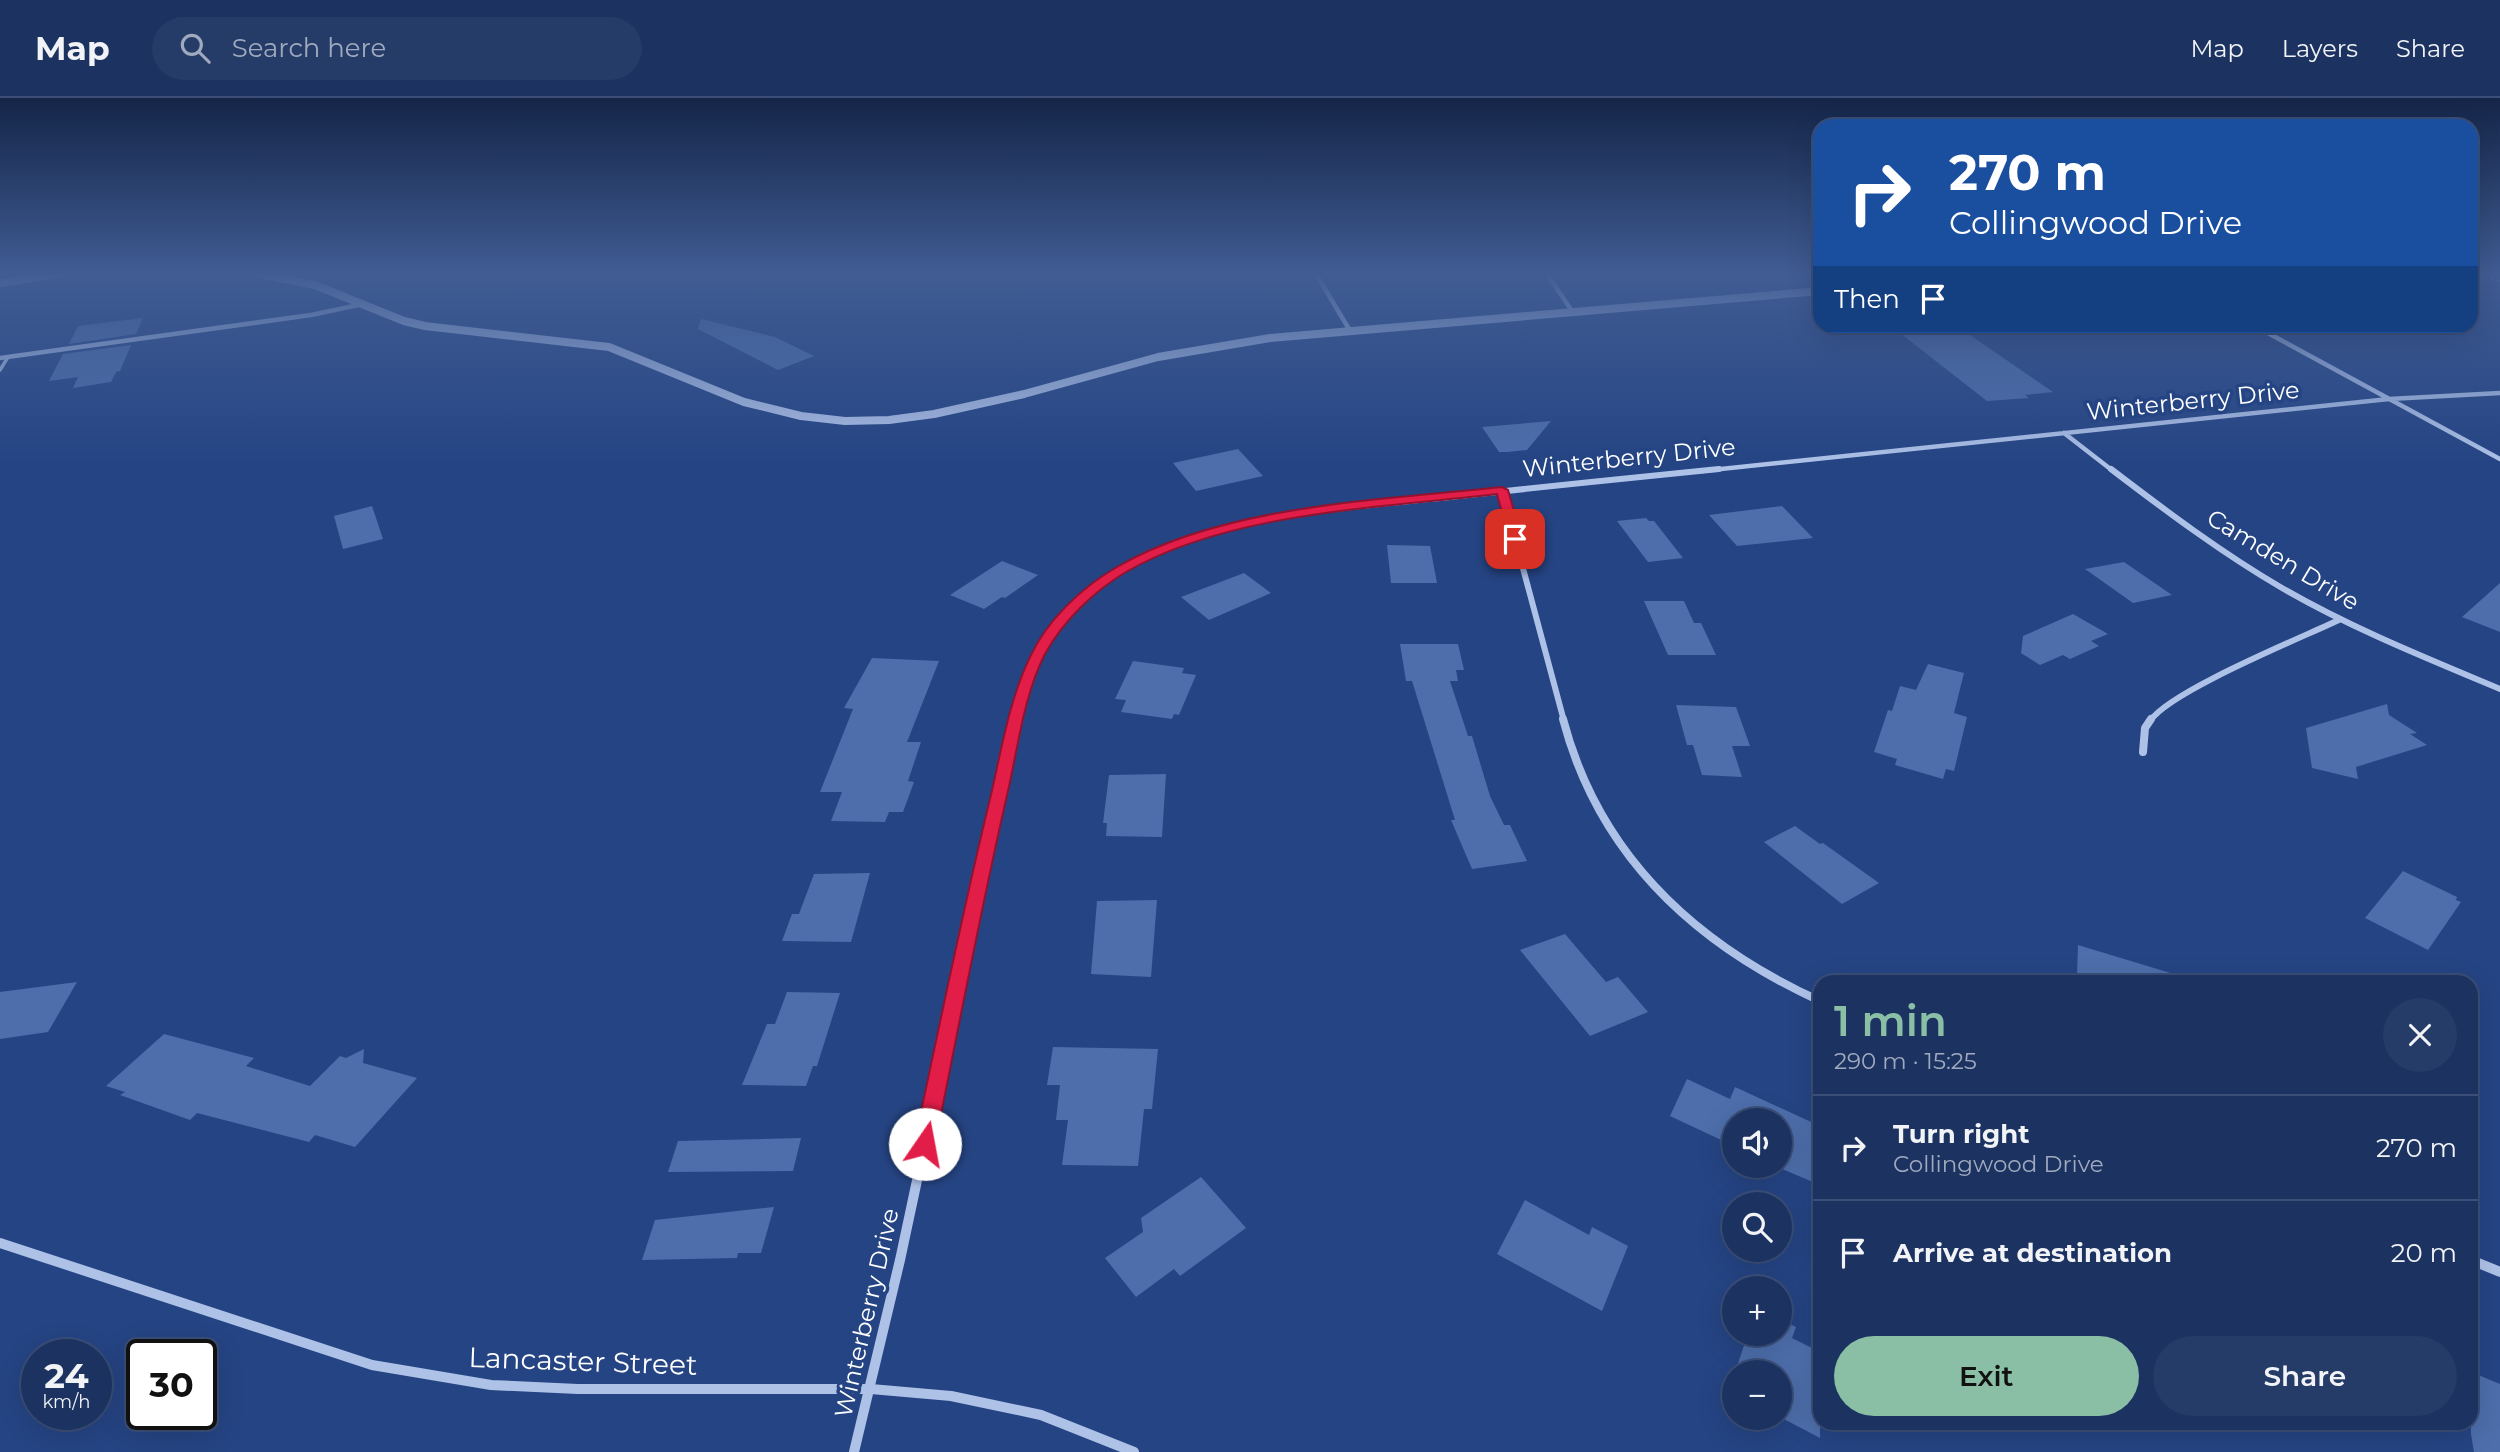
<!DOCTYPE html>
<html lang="en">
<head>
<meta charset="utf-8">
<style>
  body { margin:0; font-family:Montserrat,sans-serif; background:#253b68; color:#f1f3f6; height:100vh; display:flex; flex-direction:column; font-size:26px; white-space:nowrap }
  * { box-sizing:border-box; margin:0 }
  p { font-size:23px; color:#a0aabe }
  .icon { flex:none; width:38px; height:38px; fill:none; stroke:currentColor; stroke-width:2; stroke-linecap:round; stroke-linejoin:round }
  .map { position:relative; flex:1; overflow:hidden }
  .details { position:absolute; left:1813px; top:877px; width:665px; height:455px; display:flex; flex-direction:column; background:#1c3362; border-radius:21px; box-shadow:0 7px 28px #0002,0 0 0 2px #3a4e77 }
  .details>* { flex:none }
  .hud { position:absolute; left:1813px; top:21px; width:665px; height:214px; border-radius:21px; box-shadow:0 7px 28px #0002,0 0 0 2px #3a4e77; background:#1a4fa0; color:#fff; overflow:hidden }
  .tools { position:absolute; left:1722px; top:1010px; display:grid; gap:14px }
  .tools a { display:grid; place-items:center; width:70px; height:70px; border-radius:50%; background:#1c3362; box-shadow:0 7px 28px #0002,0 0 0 2px #3a4e77; font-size:35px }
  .speed { position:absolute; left:21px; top:1241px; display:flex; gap:14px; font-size:35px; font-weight:700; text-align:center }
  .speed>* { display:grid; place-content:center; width:91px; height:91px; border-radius:50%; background:#1c3362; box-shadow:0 7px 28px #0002,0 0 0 2px #3a4e77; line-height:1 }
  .speed small { font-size:18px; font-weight:400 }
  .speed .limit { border:4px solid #111; border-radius:10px; background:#fff; color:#111 }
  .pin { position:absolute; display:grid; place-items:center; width:60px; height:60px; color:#fff; margin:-30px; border-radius:14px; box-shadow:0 4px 10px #0006 }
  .me { position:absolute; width:77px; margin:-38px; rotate:12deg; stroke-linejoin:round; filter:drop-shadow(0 0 5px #0008) }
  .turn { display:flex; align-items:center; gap:24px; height:147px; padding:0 21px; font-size:32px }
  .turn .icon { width:91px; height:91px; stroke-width:2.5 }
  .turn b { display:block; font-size:49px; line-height:60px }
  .then { display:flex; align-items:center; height:66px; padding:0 21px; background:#0003; gap:14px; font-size:26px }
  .round { display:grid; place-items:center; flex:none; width:74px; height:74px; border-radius:37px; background:#253b68 }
  .head { display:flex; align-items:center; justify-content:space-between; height:119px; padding:0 21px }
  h1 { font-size:42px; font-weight:600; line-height:52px; color:#8abfa5 }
  .button { display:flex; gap:14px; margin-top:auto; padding:14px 21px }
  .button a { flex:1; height:80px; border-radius:42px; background:#8abfa5; color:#111; font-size:28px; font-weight:600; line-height:80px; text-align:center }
  .button a+a { background:#253b68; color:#f1f3f6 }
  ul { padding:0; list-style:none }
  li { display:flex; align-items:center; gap:21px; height:105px; padding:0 21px; border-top:2px solid #3a4e77 }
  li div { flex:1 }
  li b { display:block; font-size:26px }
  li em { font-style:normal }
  header { display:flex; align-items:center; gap:42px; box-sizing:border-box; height:98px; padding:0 35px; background:#1c3362; border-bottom:2px solid #3a4e77 }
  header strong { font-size:33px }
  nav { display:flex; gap:38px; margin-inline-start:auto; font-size:24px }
  .search { width:490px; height:63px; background:#253b68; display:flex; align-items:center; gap:18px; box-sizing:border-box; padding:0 24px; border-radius:38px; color:#a0aabe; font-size:26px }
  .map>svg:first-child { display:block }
</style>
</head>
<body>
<header>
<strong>Map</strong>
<div class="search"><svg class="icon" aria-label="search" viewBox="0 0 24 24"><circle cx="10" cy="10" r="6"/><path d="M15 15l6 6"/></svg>Search here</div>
<nav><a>Map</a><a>Layers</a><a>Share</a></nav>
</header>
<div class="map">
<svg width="2500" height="1354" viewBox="0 0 2500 1354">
  <rect width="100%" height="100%" fill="#254483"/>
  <path fill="#4d6eab" d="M143,220L136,236L69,246L78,228Z
    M701,221L775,239L814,258L778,272L698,231Z
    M1891,228H1957L2053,294L2025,297L2029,300L1987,303Z
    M131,247L120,273L116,274L111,284L73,290L78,279L49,283L63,256Z
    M1551,323L1527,352L1507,354H1499L1482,329Z
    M1238,351L1263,378L1196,393L1173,365Z
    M372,408L383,441L343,451L334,418Z
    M1782,408L1813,440L1737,448L1709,417Z
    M1646,420L1649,423H1654L1683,460L1648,464L1617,423Z
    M1387,447L1430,448L1437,485H1391Z
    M1002,463L1038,477L1005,500L1002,499L984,511L950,497Z
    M2124,464L2172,497L2133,505L2085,471Z
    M1244,475L1271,495L1209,522L1181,499Z
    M2500,485V534L2462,519Z
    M1644,503H1684L1694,525H1701L1716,557H1668Z
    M2073,516L2108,536L2091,543L2099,548L2070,561L2063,557L2040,567L2021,555L2023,538Z
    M1400,546H1458L1464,572H1456L1458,583H1450L1468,638H1472L1490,698L1504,727H1510L1527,763L1472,771L1451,722H1455L1412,583H1406Z
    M872,560L939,563L907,644H921L908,683L914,684L903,714H889L885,724L831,723L842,694H820L853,611L844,610Z
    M1133,563L1184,570L1182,575L1196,577L1179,617L1174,616L1172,621L1121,614L1126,602L1115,601Z
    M1928,566L1964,575L1954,615L1967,619L1954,673L1946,671L1943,681L1895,667L1897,661L1874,654L1888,612L1892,613L1900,588L1916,592Z
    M2387,606L2389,617L2417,635L2410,636L2427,647L2356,669L2358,681L2312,670L2306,630Z
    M1676,607L1736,609L1750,648H1732L1742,679L1702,677L1693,647H1687Z
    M1166,676L1162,739L1106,738L1107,725H1103L1109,677Z
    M1795,728L1820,746L1823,745L1879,785L1842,806L1764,744Z
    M2403,773L2457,799L2456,802L2461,804L2428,852L2365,820Z
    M870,775L851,844L782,843L792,816H799L814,776Z
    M1157,802L1151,879L1091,876L1097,803Z
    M1565,836L1606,884L1618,879L1648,914L1590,938L1520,852Z
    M2078,847L2177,877L2176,884H2102L2077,876Z
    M77,884L48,934L0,941V894Z
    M787,894L840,895L817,968H813L806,988L742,987L767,926H775Z
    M164,936L254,960L246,968L310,988L340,958L346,960L364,951L363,965L417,980L355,1049L315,1037L309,1044L197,1015L190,1022L120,997L125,994L106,988Z
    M1053,949L1158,951L1152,1011H1144L1138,1068L1062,1067L1068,1022H1056L1060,987H1047Z
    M1687,981L1730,1001L1735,989L1820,1028V1087L1775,1068H1780V1022H1734V1048L1670,1018Z
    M801,1040L793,1073L668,1074L678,1043Z
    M1201,1079L1246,1130L1180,1178L1174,1171L1136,1199L1105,1160L1143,1134L1141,1120Z
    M1525,1102L1589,1137L1592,1129L1628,1148L1602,1213L1497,1156Z
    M774,1109L761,1155H738L737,1160L642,1162L655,1122Z
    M1780,1221L1796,1229L1792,1240L1820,1254V1340L1780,1319V1274H1735L1748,1236H1780Z
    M2471,1274L2500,1286V1354H2474L2471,1336Z"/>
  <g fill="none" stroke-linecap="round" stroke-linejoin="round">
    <path stroke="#aec2e8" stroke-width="2.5" stroke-dasharray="2.5 3.5" stroke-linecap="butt" d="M2474,176L2500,183"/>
    <path stroke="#aec2e8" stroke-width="3.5" d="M0,272L8,259"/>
    <path stroke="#aec2e8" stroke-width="4.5" d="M1316,176L1349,231
      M1547,176L1572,213
      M2255,228L2500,361
      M0,260L311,217L363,206
      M2064,335L2113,373
      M1702,373L2389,301L2500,295"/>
    <path stroke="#aec2e8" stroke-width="6" d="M2111,371C2166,413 2222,455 2282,490C2351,530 2426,560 2500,591
      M1502,392L1564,623
      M1016,623C1060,423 1284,416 1450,399C1540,389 1629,380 1719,371
      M2150,623C2170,593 2301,540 2341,521"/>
    <path stroke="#aec2e8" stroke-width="8" d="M1563,621C1599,758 1695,846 1820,903
      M2143,654L2145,630L2151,621
      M946,944L1016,621"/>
    <path stroke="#aec2e8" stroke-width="10" d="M0,1145L372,1267L491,1287L578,1291H871L951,1298L1041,1317L1134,1354
      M2471,1162L2500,1174
      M854,1354L900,1162L947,942"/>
    <path stroke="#aec2e8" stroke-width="8" d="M259,176L315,187L404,223L425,228L609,249L744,304L801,318L845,323L889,322L934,316L1024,296L1158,259L1270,240L1820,193
      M0,185L58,176"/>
  </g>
  <linearGradient id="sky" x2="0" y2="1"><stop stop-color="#142548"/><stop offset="0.48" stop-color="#405c93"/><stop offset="1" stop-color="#405c93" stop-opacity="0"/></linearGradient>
  <rect width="2500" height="366" fill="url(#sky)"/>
  <path fill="#e11d48" stroke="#92132f" stroke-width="2" d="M1502,389L1508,392L1522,441L1520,444H1511L1509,441L1497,396C1380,410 1230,414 1126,474C1094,493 1063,523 1045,556C1024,597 1018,649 1008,693C981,810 959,928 935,1046L932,1052L925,1055L917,1052L914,1046C939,931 962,815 990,701C1001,654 1009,602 1030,559C1047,522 1082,489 1117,469C1223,407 1381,402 1502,389Z"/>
  <g text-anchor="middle" stroke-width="7" stroke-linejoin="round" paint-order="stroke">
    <g font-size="24" fill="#fff" stroke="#254483">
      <text transform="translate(2193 303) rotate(-6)" y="8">Winterberry Drive</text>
      <text transform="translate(1629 360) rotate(-6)" y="8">Winterberry Drive</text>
      <text transform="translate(2283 462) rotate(31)" y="8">Camden Drive</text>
      <text transform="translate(867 1215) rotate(-77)" y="8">Winterberry Drive</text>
    </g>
    <g font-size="28" fill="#fff" stroke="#254483">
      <text transform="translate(583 1263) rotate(2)" y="10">Lancaster Street</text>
    </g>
  </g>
</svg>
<div class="tools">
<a><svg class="icon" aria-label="sound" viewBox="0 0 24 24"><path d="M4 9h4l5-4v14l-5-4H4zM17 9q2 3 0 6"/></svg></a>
<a><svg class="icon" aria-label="search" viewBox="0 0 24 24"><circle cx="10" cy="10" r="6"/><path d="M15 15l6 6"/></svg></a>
<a>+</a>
<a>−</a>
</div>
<div class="speed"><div>24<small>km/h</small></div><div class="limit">30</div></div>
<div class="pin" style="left:1515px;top:441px;background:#d93025"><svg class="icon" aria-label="arrive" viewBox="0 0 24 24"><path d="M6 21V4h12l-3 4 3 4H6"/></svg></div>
<svg class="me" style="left:925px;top:1046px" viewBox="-20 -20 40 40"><circle r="19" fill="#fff"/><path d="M0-13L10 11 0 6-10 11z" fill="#e11d48"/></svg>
<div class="hud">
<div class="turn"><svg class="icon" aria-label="right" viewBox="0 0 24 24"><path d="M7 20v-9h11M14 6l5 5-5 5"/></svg><div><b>270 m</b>Collingwood Drive</div></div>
<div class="then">Then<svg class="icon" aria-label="arrive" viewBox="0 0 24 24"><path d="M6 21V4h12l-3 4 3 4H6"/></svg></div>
</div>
<section class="details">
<div class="head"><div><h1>1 min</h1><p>290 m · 15:25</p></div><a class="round"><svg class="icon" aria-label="close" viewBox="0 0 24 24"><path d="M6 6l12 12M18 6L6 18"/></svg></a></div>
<ul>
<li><svg class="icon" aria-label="right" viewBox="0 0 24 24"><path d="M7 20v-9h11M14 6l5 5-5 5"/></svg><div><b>Turn right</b><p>Collingwood Drive</p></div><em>270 m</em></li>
<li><svg class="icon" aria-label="arrive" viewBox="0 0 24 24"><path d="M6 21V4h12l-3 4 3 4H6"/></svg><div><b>Arrive at destination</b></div><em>20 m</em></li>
</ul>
<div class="button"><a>Exit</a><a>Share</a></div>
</section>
</div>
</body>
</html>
